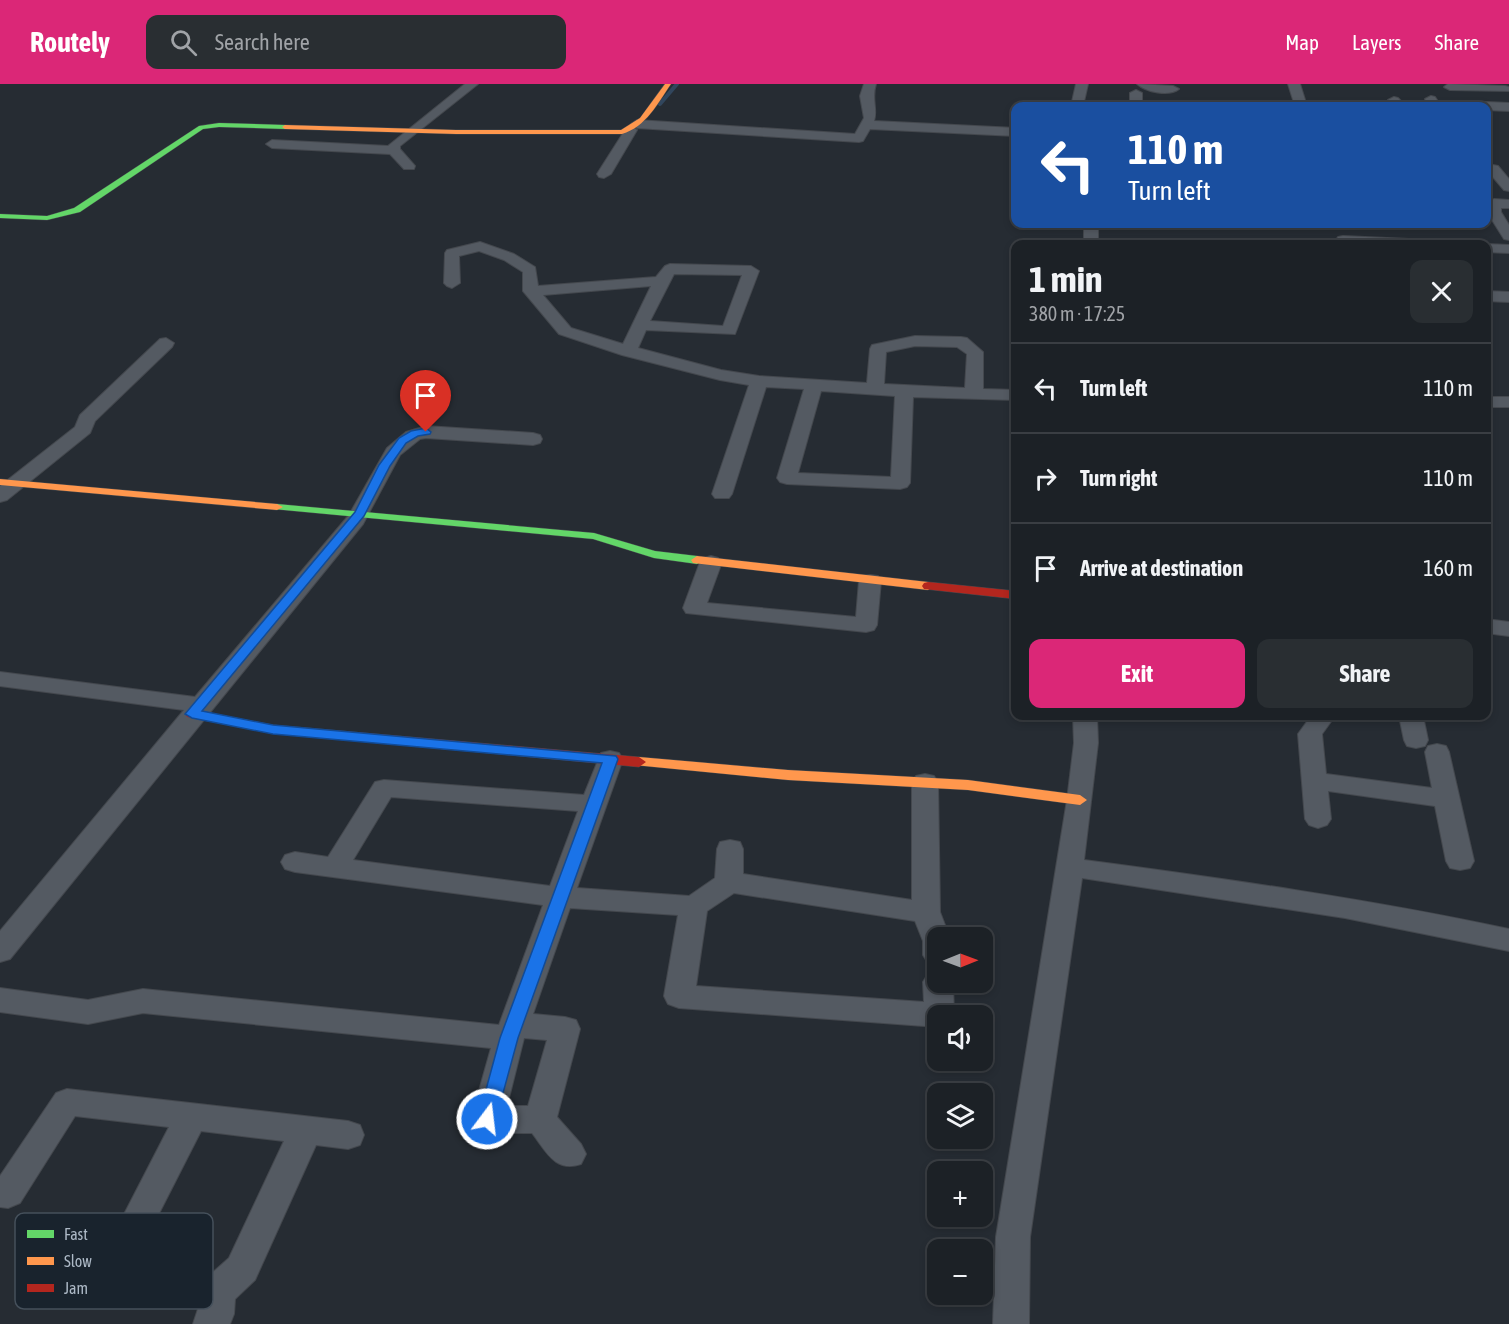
<!DOCTYPE html>
<html lang="en">
<head>
<meta charset="utf-8">
<style>
  body { margin:0; font-family:"Asap Condensed",sans-serif; background:#292e32; color:#f1f3f6; height:100vh; display:flex; flex-direction:column; font-size:22px; white-space:nowrap }
  * { box-sizing:border-box; margin:0 }
  p { font-size:20px; color:#a0a3a7 }
  .icon { flex:none; width:33px; height:33px; fill:none; stroke:currentColor; stroke-width:2; stroke-linecap:round; stroke-linejoin:round }
  .map { position:relative; flex:1; overflow:hidden }
  .sheet { position:absolute; left:1011px; top:156px; width:480px; height:480px; display:flex; flex-direction:column; background:#1c2126; border-radius:12px; box-shadow:0 3px 9px #0003,0 0 0 2px #3a3e43 }
  .sheet>* { flex:none }
  .banner { position:absolute; left:1011px; top:18px; width:480px; height:126px; border-radius:12px; box-shadow:0 3px 9px #0003,0 0 0 2px #3a3e43; background:#1a4fa0; color:#fff; overflow:hidden }
  .needle { width:39px; rotate:89deg }
  .controls { position:absolute; left:927px; top:843px; display:grid; gap:12px }
  .controls a { display:grid; place-items:center; width:66px; height:66px; border-radius:12px; background:#1c2126; box-shadow:0 3px 9px #0003,0 0 0 2px #3a3e43; font-size:30px }
  .pin { position:absolute; display:grid; place-items:center; width:51px; height:51px; color:#fff; margin:-62px -26px; border-radius:50% 50% 50% 0; rotate:-45deg; box-shadow:0 0 6px #0007 }
  .pin .icon { rotate:45deg }
  .me { position:absolute; width:66px; margin:-33px; rotate:15deg; stroke-linejoin:round; filter:drop-shadow(0 0 4px #0008) }
  .turn { display:flex; align-items:center; gap:21px; height:126px; padding:0 18px; font-size:27px }
  .turn .icon { width:78px; height:78px; stroke-width:2.5 }
  .turn b { display:block; font-size:42px; line-height:51px }
  .round { display:grid; place-items:center; flex:none; width:63px; height:63px; border-radius:12px; background:#292e32 }
  .headline { display:flex; align-items:center; justify-content:space-between; height:102px; padding:0 18px }
  h1 { font-size:36px; font-weight:700; line-height:45px }
  .cta { display:flex; gap:12px; margin-top:auto; padding:12px 18px }
  .cta a { flex:1; height:69px; border-radius:12px; background:#db2777; color:#fff; font-size:24px; font-weight:700; line-height:69px; text-align:center }
  .cta a+a { background:#292e32; color:#f1f3f6 }
  ul { padding:0; list-style:none }
  li { display:flex; align-items:center; gap:18px; height:90px; padding:0 18px; border-top:2px solid #3a3e43 }
  li div { flex:1 }
  li b { display:block; font-size:22px }
  li em { font-style:normal }
  header { display:flex; align-items:center; gap:36px; box-sizing:border-box; height:84px; padding:0 30px; background:#db2777; color:#fff }
  header strong { font-size:28px }
  nav { display:flex; gap:33px; margin-inline-start:auto; font-size:21px }
  .search { width:420px; height:54px; background:#292e32; display:flex; align-items:center; gap:15px; box-sizing:border-box; padding:0 21px; border-radius:12px; color:#a0a3a7; font-size:22px }
  .map>svg:first-child { display:block }
</style>
</head>
<body>
<header>
<strong>Routely</strong>
<div class="search"><svg class="icon" aria-label="search" viewBox="0 0 24 24"><circle cx="10" cy="10" r="6"/><path d="M15 15l6 6"/></svg>Search here</div>
<nav><a>Map</a><a>Layers</a><a>Share</a></nav>
</header>
<div class="map">
<svg width="1509" height="1240" viewBox="0 0 1509 1240">
  <rect width="100%" height="100%" fill="#262c33"/>
  <g fill="none" stroke-linecap="round" stroke-linejoin="round">
    <path stroke="#31465d" stroke-width="4" d="M660,20L677,0"/>
    <g stroke="#44484e" stroke-width="2">
      <path id="street" d="M465,0H478L400,62V65L415,82L414,85H404L390,70L272,64L266,60L272,56L388,62Z
        M864,0H876C871,15 878,25 874,37L1016,44V52L870,45L863,57L859,58L637,44L631,40L637,36L855,50L864,34L860,12Z
        M1076,0H1088L1083,22H1071Z
        M1137,0L1173,2L1179,5C1169,13 1146,8 1137,0Z
        M1288,0H1300L1307,22H1295Z
        M1448,0L1505,2L1509,3V7L1450,6L1444,3Z
        M1136,6L1142,9V22H1130V9Z
        M1431,12L1435,13L1441,22H1429L1425,15Z
        M1394,13L1398,14L1406,22H1394L1388,16Z
        M1464,17L1509,19V27L1486,26V22H1459L1460,19Z
        M631,42L637,46L611,90L604,94L599,93L597,90L625,46Z
        M1493,81L1498,82L1509,95V107L1504,106L1486,85Z
        M1494,115L1509,116V124H1501V128L1509,141V156L1504,155L1487,128V119Z
        M1084,140H1098V160H1084Z
        M1343,152L1431,156L1438,160L1338,159L1336,156L1338,153Z
        M480,158L514,170L535,183L538,202L656,193L665,182L670,180L751,182L759,187L735,250L646,246L638,264L721,286L759,292L867,299L870,265L872,261L915,252L961,253L967,254L983,268V305L1016,306V316L913,313L910,399L907,403L900,405L787,400L780,398L777,394L804,305L766,303L732,410L729,414H715L712,410L749,301L720,296L622,271L559,250L523,207V188L504,176L479,167L459,172L460,199L452,204L447,202L444,199L445,169L447,166ZM674,190L742,191L723,242L650,237ZM651,202L623,260L571,244L543,211ZM915,262L957,263L967,270L965,304L884,300L886,268ZM821,307L895,312L891,393L798,389Z
        M1482,160H1486L1509,161V169L1486,168V160Z
        M1486,207L1509,208V218L1486,217Z
        M166,254L174,259L172,263L95,337L90,349L7,416L0,418V402L75,343L80,331L160,255Z
        M1486,313H1509V323H1486Z
        M426,342L533,349L540,351L542,355L540,359L533,361L426,354L420,355L400,371L363,440L10,875L0,878V847L184,626L0,602V588L195,613L349,431L387,364L406,348Z
        M711,472L718,474L722,478L707,519L856,533L859,497L862,492L870,491L878,492L881,497L877,541L874,546L866,548L686,529L683,524L700,478L704,474Z
        M1486,535L1509,538V552L1486,549Z
        M1073,632H1097L1098,659L1084,776C1227,795 1369,815 1509,845V867L1345,834L1082,794L1030,1153L1029,1240H993L996,1153L1067,716L1074,659Z
        M1311,632H1335L1322,650L1326,690L1432,704L1425,668L1428,662L1437,660L1446,662L1449,668L1474,777L1470,784L1460,786L1450,784L1446,777L1435,722L1328,707L1331,735L1327,741L1318,744L1309,741L1305,735L1298,650Z
        M1399,632H1423L1428,656L1425,662L1416,664L1407,662L1404,656Z
        M610,667L619,669L623,675L577,804L689,812L715,794L717,765L720,758L730,756L740,758L743,765V790L912,816V698L916,692L925,690L934,692L938,698L940,828L950,854H938V882L928,879L923,871V857L915,837L734,809L707,827L696,902L924,918L923,898L928,890L938,887V898H953L954,932H938V943L679,924L668,920L664,912L678,831L570,824L533,930L565,933L576,936L580,945L557,1033L581,1060L586,1070L581,1080C555,1089 546,1067 532,1049H487L476,1045L471,1035L491,964L143,929L88,940L0,928V904L88,916L143,905L499,941L543,821L295,788L285,785L281,778L285,771L295,768L328,773L375,698L384,696L584,711L601,669ZM391,713L578,727L550,802L353,776ZM524,954L547,956L528,1022H507Z
        M67,1005L348,1037L360,1041L364,1051L360,1061L348,1065L316,1061L255,1196L235,1215L234,1230L230,1240H193L199,1222L172,1215L167,1203L172,1191L185,1186L211,1190L229,1174L284,1057L201,1047L148,1151L136,1155L124,1151L119,1140L169,1043L75,1032L20,1119L8,1124L0,1123V1092L56,1009Z"/>
    </g>
    <g stroke="#44484e" stroke-width="1">
      <path id="fast" d="M219,39L285,41L288,43L285,45L219,43L203,45L80,128L47,136L0,134V130L47,132L74,124L199,42Z
        M277,420L594,449L655,467L697,472L703,476L697,480L654,474L593,455L273,425L271,423Z"/>
    </g>
    <g stroke="#44484e" stroke-width="1">
      <path id="slow" d="M665,0H671C658,19 646,43 622,50H456L285,45L282,43L285,41L456,46H621L640,34Z
        M0,395L277,420L283,423L277,426L0,401Z
        M697,472L928,498L934,502L928,506L693,479L691,476Z
        M639,673L788,686L968,696L1080,711L1087,716L1080,721L968,706L788,696L634,681L632,678Z"/>
    </g>
    <g stroke="#44484e" stroke-width="1">
      <path id="jam" d="M928,498L1016,507V515L924,505L922,502L924,499Z
        M192,626L273,641L639,673L646,678L639,683L273,649L187,633L185,630Z"/>
    </g>
    <use href="#street" fill="#545a62" fill-rule="evenodd"/>
    <use href="#fast" fill="#63d668" fill-rule="evenodd"/>
    <use href="#slow" fill="#ff974d" fill-rule="evenodd"/>
    <use href="#jam" fill="#b3261e" fill-rule="evenodd"/>
  </g>
  <path fill="#1a73e8" stroke="#114b97" stroke-width="1.5" d="M426,344L431,348L430,350L418,352L406,359L390,382L364,432L202,627L273,641L616,672L618,675L518,954L496,1035L494,1041L487,1043L481,1041L478,1035L500,954L602,679L273,650L192,634L185,630L355,428L379,381L399,354L411,347Z"/>
  <rect x="15" y="1129" width="198" height="96" rx="9" fill="#19232d" stroke="#45505b" stroke-width="1.5"/>
  <rect x="27" y="1146" width="27" height="8" fill="#63d668"/>
  <rect x="27" y="1173" width="27" height="8" fill="#ff974d"/>
  <rect x="27" y="1200" width="27" height="8" fill="#b3261e"/>
  <g font-size="16" fill="#adb9c6">
    <text x="64" y="1156">Fast</text>
    <text x="64" y="1183">Slow</text>
    <text x="64" y="1210">Jam</text>
  </g>
</svg>
<div class="controls">
<a><svg class="needle" viewBox="-14 -14 28 28"><path d="M0-13l5 13h-10z" fill="#e53935"/><path d="M0 13l5-13h-10z" fill="#a0a3a7"/></svg></a>
<a><svg class="icon" aria-label="sound" viewBox="0 0 24 24"><path d="M4 9h4l5-4v14l-5-4H4zM17 9q2 3 0 6"/></svg></a>
<a><svg class="icon" aria-label="layers" viewBox="0 0 24 24"><path d="M12 4l9 5-9 5-9-5zM3 14l9 5 9-5"/></svg></a>
<a>+</a>
<a>−</a>
</div>
<div class="pin" style="left:426px;top:348px;background:#d93025"><svg class="icon" aria-label="arrive" viewBox="0 0 24 24"><path d="M6 21V4h12l-3 4 3 4H6"/></svg></div>
<svg class="me" style="left:487px;top:1035px" viewBox="-20 -20 40 40"><circle r="17" fill="#1a73e8" stroke="#fff" stroke-width="3"/><path d="M0-11L8 9 0 5-8 9z" fill="#fff"/></svg>
<div class="banner">
<div class="turn"><svg class="icon" aria-label="left" viewBox="0 0 24 24"><path d="M17 20v-9H6M10 6l-5 5 5 5"/></svg><div><b>110 m</b>Turn left</div></div>
</div>
<section class="sheet">
<div class="headline"><div><h1>1 min</h1><p>380 m · 17:25</p></div><a class="round"><svg class="icon" aria-label="close" viewBox="0 0 24 24"><path d="M6 6l12 12M18 6L6 18"/></svg></a></div>
<ul>
<li><svg class="icon" aria-label="left" viewBox="0 0 24 24"><path d="M17 20v-9H6M10 6l-5 5 5 5"/></svg><div><b>Turn left</b></div><em>110 m</em></li>
<li><svg class="icon" aria-label="right" viewBox="0 0 24 24"><path d="M7 20v-9h11M14 6l5 5-5 5"/></svg><div><b>Turn right</b></div><em>110 m</em></li>
<li><svg class="icon" aria-label="arrive" viewBox="0 0 24 24"><path d="M6 21V4h12l-3 4 3 4H6"/></svg><div><b>Arrive at destination</b></div><em>160 m</em></li>
</ul>
<div class="cta"><a>Exit</a><a>Share</a></div>
</section>
</div>
</body>
</html>
